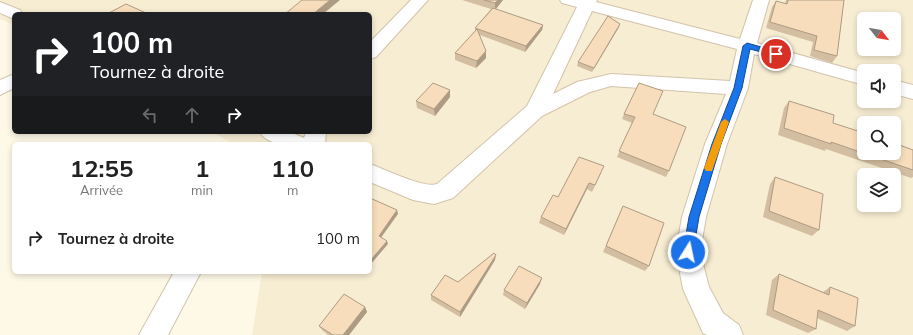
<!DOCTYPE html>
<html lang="fr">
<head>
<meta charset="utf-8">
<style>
  body { margin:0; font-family:Mulish,sans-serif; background:#f2f2f2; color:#222; height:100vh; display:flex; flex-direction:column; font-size:15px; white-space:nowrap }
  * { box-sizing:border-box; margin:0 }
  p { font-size:13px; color:#767676 }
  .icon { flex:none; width:22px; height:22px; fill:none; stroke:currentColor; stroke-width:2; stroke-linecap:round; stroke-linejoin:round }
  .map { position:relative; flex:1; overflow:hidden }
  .details { position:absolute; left:12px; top:142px; width:360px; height:132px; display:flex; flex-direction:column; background:#fff; border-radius:6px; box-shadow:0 2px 6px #0003 }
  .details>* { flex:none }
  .banner { position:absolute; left:12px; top:12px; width:360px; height:122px; border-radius:6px; box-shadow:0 2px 6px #0003; background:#202124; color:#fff; overflow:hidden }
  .needle { width:26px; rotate:121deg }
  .fabs { position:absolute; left:857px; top:12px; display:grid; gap:8px }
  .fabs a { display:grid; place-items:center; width:44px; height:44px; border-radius:6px; background:#fff; box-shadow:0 2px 6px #0003; font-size:20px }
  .pin { position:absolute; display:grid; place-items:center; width:34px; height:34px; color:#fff; margin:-17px; border:2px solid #fff; border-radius:50%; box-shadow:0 1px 4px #0007 }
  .me { position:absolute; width:44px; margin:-22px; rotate:10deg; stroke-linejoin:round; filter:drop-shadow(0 0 3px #0008) }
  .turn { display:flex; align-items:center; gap:14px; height:84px; padding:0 12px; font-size:18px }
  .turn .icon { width:52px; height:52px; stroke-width:2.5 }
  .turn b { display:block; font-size:28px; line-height:34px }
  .lanes { display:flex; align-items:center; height:38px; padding:0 12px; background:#0003; justify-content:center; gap:20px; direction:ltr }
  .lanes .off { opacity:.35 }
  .eta { display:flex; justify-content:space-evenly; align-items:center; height:68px; text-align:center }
  .eta b { font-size:24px; font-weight:700; line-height:28px }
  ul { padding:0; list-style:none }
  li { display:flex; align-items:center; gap:12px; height:56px; padding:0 12px }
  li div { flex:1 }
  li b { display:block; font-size:15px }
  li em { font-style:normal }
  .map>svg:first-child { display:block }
</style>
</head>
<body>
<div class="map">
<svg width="913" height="335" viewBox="0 0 913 335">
  <rect width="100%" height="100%" fill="#fef9e6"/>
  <path fill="#f7edd3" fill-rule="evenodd" d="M0,0H913V335H252L262,272H370V144H234L212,132H370V14H14V25L0,19ZM864,19H894V49H864ZM864,71H894V101H864ZM864,123H894V153H864ZM864,175H894V205H864Z"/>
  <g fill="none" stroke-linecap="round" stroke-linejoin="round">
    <g stroke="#d2c3aa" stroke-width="2">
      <path id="street" d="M411,0H428L376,57L370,59V42Z
        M560,0H597L596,2L740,39L753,0H769L757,43L864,73V85L754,54L748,88L727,144L706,217L700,252L709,287L723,313L739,325L743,335H707L703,333L683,289L676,252L682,217L705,144L726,94L611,86L590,92L542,116L453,198L434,204L413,200L370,182V164C384,169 425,189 437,184L527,106L577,7L562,3ZM592,11L737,49L730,81L611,74L577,82L553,94Z
        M0,2L20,10L22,14H14V19L0,13Z
        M14,74V88L0,95V80Z
        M894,80L913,85V99L894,94Z
        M260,132H290L304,138L306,132H326L325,144C307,144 269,150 260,132Z
        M174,272H201L168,335H139Z"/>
    </g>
    <use href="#street" fill="#fff" fill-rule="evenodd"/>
  </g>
  <path fill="#d4bea1" d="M462,0H503L496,9L543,25L542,30L525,52L480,35L486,58L476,68L455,60V53L475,31V28L491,9Z
    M786,0H844L837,56L832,63L810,56L813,42L766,28L772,7L776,1L785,4Z
    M619,27L592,72L577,66L578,62Z
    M450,90V97L435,116L417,108L416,101Z
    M789,101L833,123L913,150V177L911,178L826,149L825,151L778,135L784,108Z
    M624,114H653L669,171L666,177L617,157L632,123L622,119Z
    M601,173L592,192L587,189L564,235L539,223L541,217Z
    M775,177L819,230L812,236L763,217L770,184Z
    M623,206L649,266L645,271L603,252Z
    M495,260L460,317L431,300V295L458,282Z
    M779,274L823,292L830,287L855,326L847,331L817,318L816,329L808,333L766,315L772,280Z
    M540,284L525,309L503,295L504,290Z
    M365,307L367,312L349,335H328L322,330L319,326Z"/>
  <path fill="#ad9b83" d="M330,0H340L323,14H313Z
    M498,0H503L495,10V3Z
    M620,24L619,27L592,72L594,68Z
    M543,25L542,30L525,52L526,46Z
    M486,51V58L476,68L477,61Z
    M450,90V97L435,116L434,109Z
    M589,183L587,189L564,235L566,229Z
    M397,210L398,214L380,239L379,236Z
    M387,241L388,244L370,265V261Z
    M496,255L495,260L460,317V312Z
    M542,278L540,284L525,309L527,303Z
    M365,307L367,312L349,335H343Z"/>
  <path fill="#f7ddbb" stroke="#ad9b83" d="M302,0H330L313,14H285Z
    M484,0H498L495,3Z
    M788,0H844L837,56L814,50L817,36L770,22L776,1L787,4Z
    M126,4L146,13L144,14H107Z
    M493,8L543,25L526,46L475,28Z
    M608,16L620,24L594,68L578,62Z
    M477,29L486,51L477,61L455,53Z
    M433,83L450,90L434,109L416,101Z
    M639,83L663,91L653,114L686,127L669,171L619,151L635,117L624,114Z
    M789,101L834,115L833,123L864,133V153H894V143L913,150V170L831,142V144L784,128Z
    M579,157L604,166L595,185L589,183L566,229L541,217L553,195L558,197Z
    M775,177L823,194L819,230L769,211Z
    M370,198L397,210L379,236L387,241L370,261Z
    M623,206L664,223L649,266L606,246Z
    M494,253L496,255L460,312L431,295L445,275L458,282Z
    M519,266L542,278L527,303L504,290Z
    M779,274L829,295L830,287L858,298L855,326L818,310L816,329L773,310Z
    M344,294L365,307L343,335H333L319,326Z"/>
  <path fill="#1a73e8" stroke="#114b97" d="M747,43L779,52L780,54L776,56L750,49L742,88L721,144L699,217L693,252L692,255L688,257L684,255L683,252L689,217L712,144L734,88L743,46Z"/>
  <path fill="#f59e0b" d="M725,119L729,122L713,168L712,171H706L704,168L721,122Z"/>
</svg>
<div class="fabs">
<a><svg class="needle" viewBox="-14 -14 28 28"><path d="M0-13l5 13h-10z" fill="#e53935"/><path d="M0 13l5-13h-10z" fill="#767676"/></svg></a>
<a><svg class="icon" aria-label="sound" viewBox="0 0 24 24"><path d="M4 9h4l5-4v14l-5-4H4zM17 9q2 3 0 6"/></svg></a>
<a><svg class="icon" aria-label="search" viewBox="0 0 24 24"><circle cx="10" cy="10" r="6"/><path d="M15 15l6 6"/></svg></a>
<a><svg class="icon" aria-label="layers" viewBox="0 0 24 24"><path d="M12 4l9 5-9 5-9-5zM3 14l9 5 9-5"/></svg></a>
</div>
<div class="pin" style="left:776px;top:54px;background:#d93025"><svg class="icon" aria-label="arrive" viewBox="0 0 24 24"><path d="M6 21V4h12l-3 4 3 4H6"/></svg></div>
<svg class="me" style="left:688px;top:252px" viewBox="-20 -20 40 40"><circle r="17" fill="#1a73e8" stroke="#fff" stroke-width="3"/><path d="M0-11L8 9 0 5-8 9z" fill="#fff"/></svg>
<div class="banner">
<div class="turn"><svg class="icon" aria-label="right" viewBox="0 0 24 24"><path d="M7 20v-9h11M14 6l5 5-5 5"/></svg><div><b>100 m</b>Tournez à droite</div></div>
<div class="lanes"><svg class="icon off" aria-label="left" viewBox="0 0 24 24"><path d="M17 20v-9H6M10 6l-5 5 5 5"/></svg><svg class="icon off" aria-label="ahead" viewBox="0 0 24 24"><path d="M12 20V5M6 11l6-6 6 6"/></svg><svg class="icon" aria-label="right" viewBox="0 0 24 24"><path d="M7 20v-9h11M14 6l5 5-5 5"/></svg></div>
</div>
<section class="details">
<div class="eta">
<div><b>12:55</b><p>Arrivée</p></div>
<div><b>1</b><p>min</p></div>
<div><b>110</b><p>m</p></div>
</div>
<ul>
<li><svg class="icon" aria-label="right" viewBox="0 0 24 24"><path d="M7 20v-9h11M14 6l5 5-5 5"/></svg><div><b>Tournez à droite</b></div><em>100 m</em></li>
</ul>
</section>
</div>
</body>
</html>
